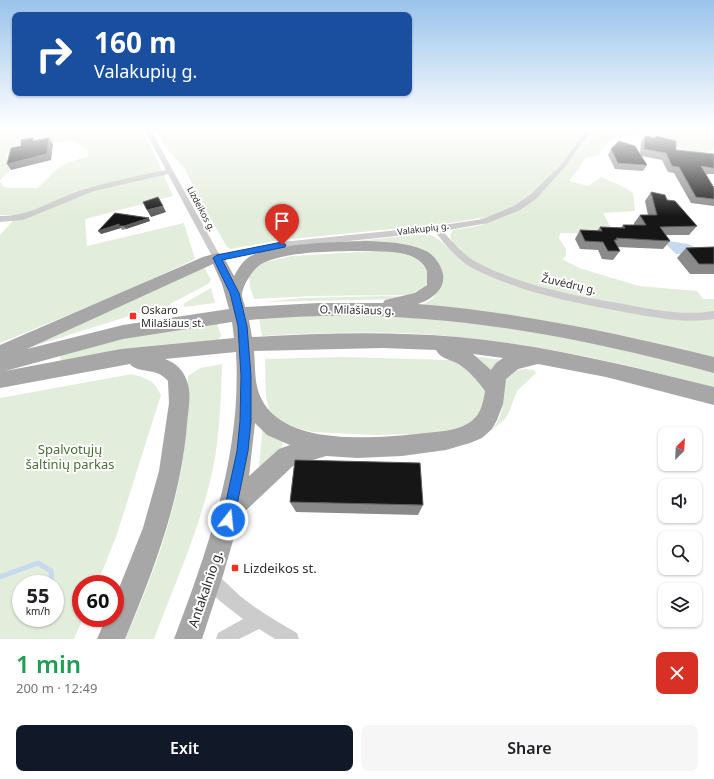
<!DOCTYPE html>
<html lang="en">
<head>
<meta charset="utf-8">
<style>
  body { margin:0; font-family:"Noto Sans",sans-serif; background:#f6f6f6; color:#202124; height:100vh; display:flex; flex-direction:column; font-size:15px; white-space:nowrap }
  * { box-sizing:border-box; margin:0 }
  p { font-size:13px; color:#757577 }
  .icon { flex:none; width:22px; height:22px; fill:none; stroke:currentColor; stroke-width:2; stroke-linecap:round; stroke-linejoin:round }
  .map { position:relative; height:639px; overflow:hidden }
  .side { display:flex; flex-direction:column; background:#fff; flex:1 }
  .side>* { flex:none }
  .banner { position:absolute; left:12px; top:12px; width:400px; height:84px; border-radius:8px; box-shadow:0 1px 3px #0004; background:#1a4fa0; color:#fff; overflow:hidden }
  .needle { width:26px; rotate:24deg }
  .controls { position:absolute; left:658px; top:427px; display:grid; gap:8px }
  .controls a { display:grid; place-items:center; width:44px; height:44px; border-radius:8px; background:#fff; box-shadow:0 1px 3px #0004; font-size:20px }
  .speed { position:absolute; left:12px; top:575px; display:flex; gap:8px; font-size:20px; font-weight:700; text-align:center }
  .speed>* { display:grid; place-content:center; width:52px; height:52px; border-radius:50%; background:#fff; box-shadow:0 1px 3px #0004; line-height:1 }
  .speed small { font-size:10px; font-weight:400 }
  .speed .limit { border:6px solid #d22; background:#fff; color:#111 }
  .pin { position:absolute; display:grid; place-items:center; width:34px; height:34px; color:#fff; margin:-41px -17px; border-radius:50% 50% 50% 0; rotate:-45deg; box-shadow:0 0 4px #0007 }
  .pin .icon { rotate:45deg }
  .me { position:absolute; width:44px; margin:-22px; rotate:16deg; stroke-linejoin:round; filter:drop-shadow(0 0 3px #0008) }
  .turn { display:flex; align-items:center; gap:14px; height:84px; padding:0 16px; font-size:18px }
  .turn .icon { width:52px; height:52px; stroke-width:2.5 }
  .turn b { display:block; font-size:28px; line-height:34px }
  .round { display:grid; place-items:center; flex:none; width:42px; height:42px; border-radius:8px; background:#f6f6f6 }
  .head { display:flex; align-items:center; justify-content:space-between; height:68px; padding:0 16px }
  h1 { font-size:24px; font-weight:600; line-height:30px; color:#1e9e55 }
  .button { display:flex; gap:8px; margin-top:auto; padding:8px 16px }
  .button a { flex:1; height:46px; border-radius:8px; background:#111827; color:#fff; font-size:16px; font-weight:600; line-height:46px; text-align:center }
  .button a+a { background:#f6f6f6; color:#202124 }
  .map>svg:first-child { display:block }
</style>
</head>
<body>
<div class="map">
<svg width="714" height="639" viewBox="0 0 714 639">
  <rect width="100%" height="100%" fill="#fff"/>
  <path fill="#e3eddb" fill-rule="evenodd" d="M0,127H142L173,196L85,219L87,246L184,223L195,259L122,293L0,343V235L18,215H0V182L4,187L9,188H38L58,168L68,162L88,157V150L73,141L47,143L38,142L19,145L5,154L10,170L0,180Z
    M154,127H714V150C705,152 696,154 686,151C678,150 673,143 665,140C649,134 619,132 606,145C603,147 601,152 599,155L586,158L569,181L588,186L601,177L624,187L633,193L635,211L603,213L611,228L608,234L560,233L559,238L566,249V256L562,259L579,268L639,286L697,291L703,299H714V358L595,330L552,322L421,306L432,299L439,290L427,253L334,243L428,234C444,239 451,254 464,263C480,273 498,279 516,287L517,281C497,273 453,259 450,235L453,230L483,225L480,218L444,224L281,240L231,249L227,247L200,200L185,169L169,151Z
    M376,251C389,251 402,251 414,256C418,258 422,262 425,267C432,279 427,287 416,295L311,296L254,299L250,287L249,275L261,263L292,256Z
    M203,265L211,280L208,284L170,304L168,308L139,313L34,346Z
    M211,288L215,303L184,307L183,304Z
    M386,296L412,297L403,299L263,302L302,298Z
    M293,316C376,315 460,317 542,332C600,343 657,358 714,371V388C618,361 519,340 420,334C367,331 315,333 262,336L259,318Z
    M217,323L221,335L219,340L108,352L63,361L60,359L61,354L67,351L130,337Z
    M474,356L502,360L492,376Z
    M342,357L449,360L456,362L481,378L487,397L481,414L463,428L443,433L376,435L312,432L286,425L276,418L269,409L266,397L265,359Z
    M222,364C221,396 220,427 215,458C204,520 176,580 154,639H125C150,585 177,510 184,451C187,426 188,401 188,376L200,368Z
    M525,369L534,370L536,373L517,391L509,412L505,419L492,430C505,412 503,401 502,380L516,370Z
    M132,374C148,379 154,380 161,395L116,537L97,584H81V618H83L74,639H0V398ZM21,584H55V618H21Z
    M263,426L283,439L281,454L258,475Z"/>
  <path fill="#c6d9ef" d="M669,241L688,244L696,248L693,253L676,254L665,243Z"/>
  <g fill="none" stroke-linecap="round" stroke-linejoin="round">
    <path stroke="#c6d9ef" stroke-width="5" d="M0,577L38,563L51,571L52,584
      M55,589L57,593"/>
    <path fill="#ccc" fill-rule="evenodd" d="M143,127H149L219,254L282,242L437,226L483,219L514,206L530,195L561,165L588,127H594L565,167L536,199L520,210L488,223L443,231C453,243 464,256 478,263C523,286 575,296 624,304C654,310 683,316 714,311V319C683,324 654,317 624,312C572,302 518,292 472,268C456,259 446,245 435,232L282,248L217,261L213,258L168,174L94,191L23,220L0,222V216C29,217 52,200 79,191C107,182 136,176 166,170Z
      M210,571C223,577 233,591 244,599C260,612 279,623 297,633L299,639H275L259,629L239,639H216L218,633L243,619C229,608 209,595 202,579L205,574Z"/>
    <path fill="#a7a7a7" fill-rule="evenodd" d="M366,241C386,242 407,242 426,251C432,254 436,259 439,264C451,284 436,298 418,304C518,312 616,333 714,357V373C556,331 413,305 249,320L252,337C320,333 390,331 458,337C545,345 630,366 714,387V405L606,377L538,364L518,369L506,379L503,404L497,420L492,429L482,438L470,443L446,450L402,456L357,458L326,456L293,466L240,516L224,572L202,639H174C209,546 242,453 236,352L165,359C176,363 183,370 187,381C192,395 188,410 187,424C181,499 154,570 125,639H97L106,618H115V598L143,528L159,471L169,403L168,381C157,367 138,374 130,364L0,388V345L203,257L217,253L222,254L234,276C238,269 242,262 249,257C272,243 338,242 366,241ZM366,251C386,252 418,249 427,271V285L415,293L385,300L383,303H319L245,307C245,304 242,299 242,295C242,286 254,267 263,263C288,251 338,251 366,251ZM213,264L222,284L229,309L123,325L27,349ZM232,322L234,338L121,349L5,371L123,339ZM382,348L436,350C440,359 453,360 460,365C470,372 478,381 485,391C483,405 480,417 467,424C453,432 432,432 416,434C375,438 298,445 268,409C253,390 256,374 254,351ZM473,354L503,358L496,363L491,370ZM255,423L267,435L290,445L279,449L249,476Z"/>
  </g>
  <path fill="#8a8a8a" d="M645,136L655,138L656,136L676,150L714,154V174H706L714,188V206L691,203L674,173L668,172L662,160L641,156L647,165L643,171L615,169L608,155L611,149L640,154L641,142Z
    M651,192L667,200L697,226L689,235H666L670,241L663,249L617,247L620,251L613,260L602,259L598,250L580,249L575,239L580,230L597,231L600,227L621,228L623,225H634V223L640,215H648L645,201Z
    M115,213L150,221L126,229L122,230L121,228L101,234Z
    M714,247V274H690L677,258L686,248Z
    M290,502L423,505L418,515L296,512Z"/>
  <path fill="#5c5c5c" d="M49,138L53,144L51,160L11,170L7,164Z
    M163,206L166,212L151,217L147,210Z
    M149,218L150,221L126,229L124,226Z
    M119,224L121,228L101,234L98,231Z"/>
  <path fill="#161616" stroke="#5c5c5c" d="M645,136L656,138V136L676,141V150L714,154V168L701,166L714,188V199L696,197L679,167L672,166L666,153L644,149Z
    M33,138V141L49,138L47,154L7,164L11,148L21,146V140Z
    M619,141L635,146L647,165L618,163L611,149Z
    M651,192L665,195L667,200L675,201L697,226L660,227L670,241L616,238L617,240H614L620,251H608L603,242L585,241L580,230L602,231L600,227L625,228L623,225H646L640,215H657Z
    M158,197L163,206L147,210L143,202Z
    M115,213L149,218L124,226H119V224L98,231Z
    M714,247V264H699L686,248Z
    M295,460L420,463L423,505L290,502Z"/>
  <linearGradient id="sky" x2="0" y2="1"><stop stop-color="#9ac3eb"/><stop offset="0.59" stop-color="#fff"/><stop offset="1" stop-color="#fff" stop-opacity="0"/></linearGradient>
  <rect width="714" height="216" fill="url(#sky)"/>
  <path fill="#1a73e8" stroke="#114b97" d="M282,242L286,245L285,247L222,260L239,293L247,326L251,376V421L248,451L234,520L232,525L228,527L223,525L222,520L237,451L240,421L241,376L238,326L230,293L213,258L217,255Z"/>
  <g fill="#f33023" stroke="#fff" stroke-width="1.5">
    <rect x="129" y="312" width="8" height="8" rx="2"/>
    <rect x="231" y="564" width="8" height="8" rx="2"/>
  </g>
  <g text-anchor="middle" stroke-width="4" stroke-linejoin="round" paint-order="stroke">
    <g font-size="9" fill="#2f2f2f" stroke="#fff">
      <text transform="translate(201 209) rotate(62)" y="3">Lizdeikos g.</text>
      <text transform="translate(423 229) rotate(-7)" y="3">Valakupių g.</text>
    </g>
    <g font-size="11" fill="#2f2f2f" stroke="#fff">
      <text transform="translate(569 284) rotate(13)" y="4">Žuvėdrų g.</text>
      <text transform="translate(357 310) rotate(1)" y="4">O. Milašiaus g.</text>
    </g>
    <g font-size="11" fill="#2f2f2f" stroke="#fff" text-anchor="start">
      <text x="141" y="314">Oskaro<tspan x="141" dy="13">Milašiaus st.</tspan></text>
    </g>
    <g font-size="13" fill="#4a6e38" stroke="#fff">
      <text x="70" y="454">Spalvotųjų<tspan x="70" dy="15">šaltinių parkas</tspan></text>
    </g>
    <g font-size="13" fill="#2f2f2f" stroke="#fff" text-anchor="start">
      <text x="243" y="573">Lizdeikos st.</text>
    </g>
    <g font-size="13" fill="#2f2f2f" stroke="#fff">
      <text transform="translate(205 589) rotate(-71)" y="5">Antakalnio g.</text>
    </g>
  </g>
</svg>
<div class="controls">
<a><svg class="needle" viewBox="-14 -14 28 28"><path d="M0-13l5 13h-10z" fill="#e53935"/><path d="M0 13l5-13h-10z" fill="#757577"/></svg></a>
<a><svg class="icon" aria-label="sound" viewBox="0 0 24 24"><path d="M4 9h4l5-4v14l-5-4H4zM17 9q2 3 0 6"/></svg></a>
<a><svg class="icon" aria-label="search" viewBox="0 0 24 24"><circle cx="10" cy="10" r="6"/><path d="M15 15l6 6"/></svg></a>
<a><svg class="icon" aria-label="layers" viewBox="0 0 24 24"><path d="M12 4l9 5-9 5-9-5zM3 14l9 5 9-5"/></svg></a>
</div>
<div class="speed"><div>55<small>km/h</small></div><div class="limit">60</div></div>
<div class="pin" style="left:282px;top:245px;background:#d93025"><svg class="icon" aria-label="arrive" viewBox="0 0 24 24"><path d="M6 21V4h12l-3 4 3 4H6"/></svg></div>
<svg class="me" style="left:228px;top:520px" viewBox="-20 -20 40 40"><circle r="17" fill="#1a73e8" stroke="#fff" stroke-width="3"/><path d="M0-11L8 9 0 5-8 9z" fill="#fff"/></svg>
<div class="banner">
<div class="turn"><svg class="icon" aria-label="right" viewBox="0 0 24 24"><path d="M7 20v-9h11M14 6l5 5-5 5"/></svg><div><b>160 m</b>Valakupių g.</div></div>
</div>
</div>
<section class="side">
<div class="head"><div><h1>1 min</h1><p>200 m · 12:49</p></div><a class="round" style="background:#d93025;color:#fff"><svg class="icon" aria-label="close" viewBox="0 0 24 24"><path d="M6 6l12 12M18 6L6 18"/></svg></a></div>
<div class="button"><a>Exit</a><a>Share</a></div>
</section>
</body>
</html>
